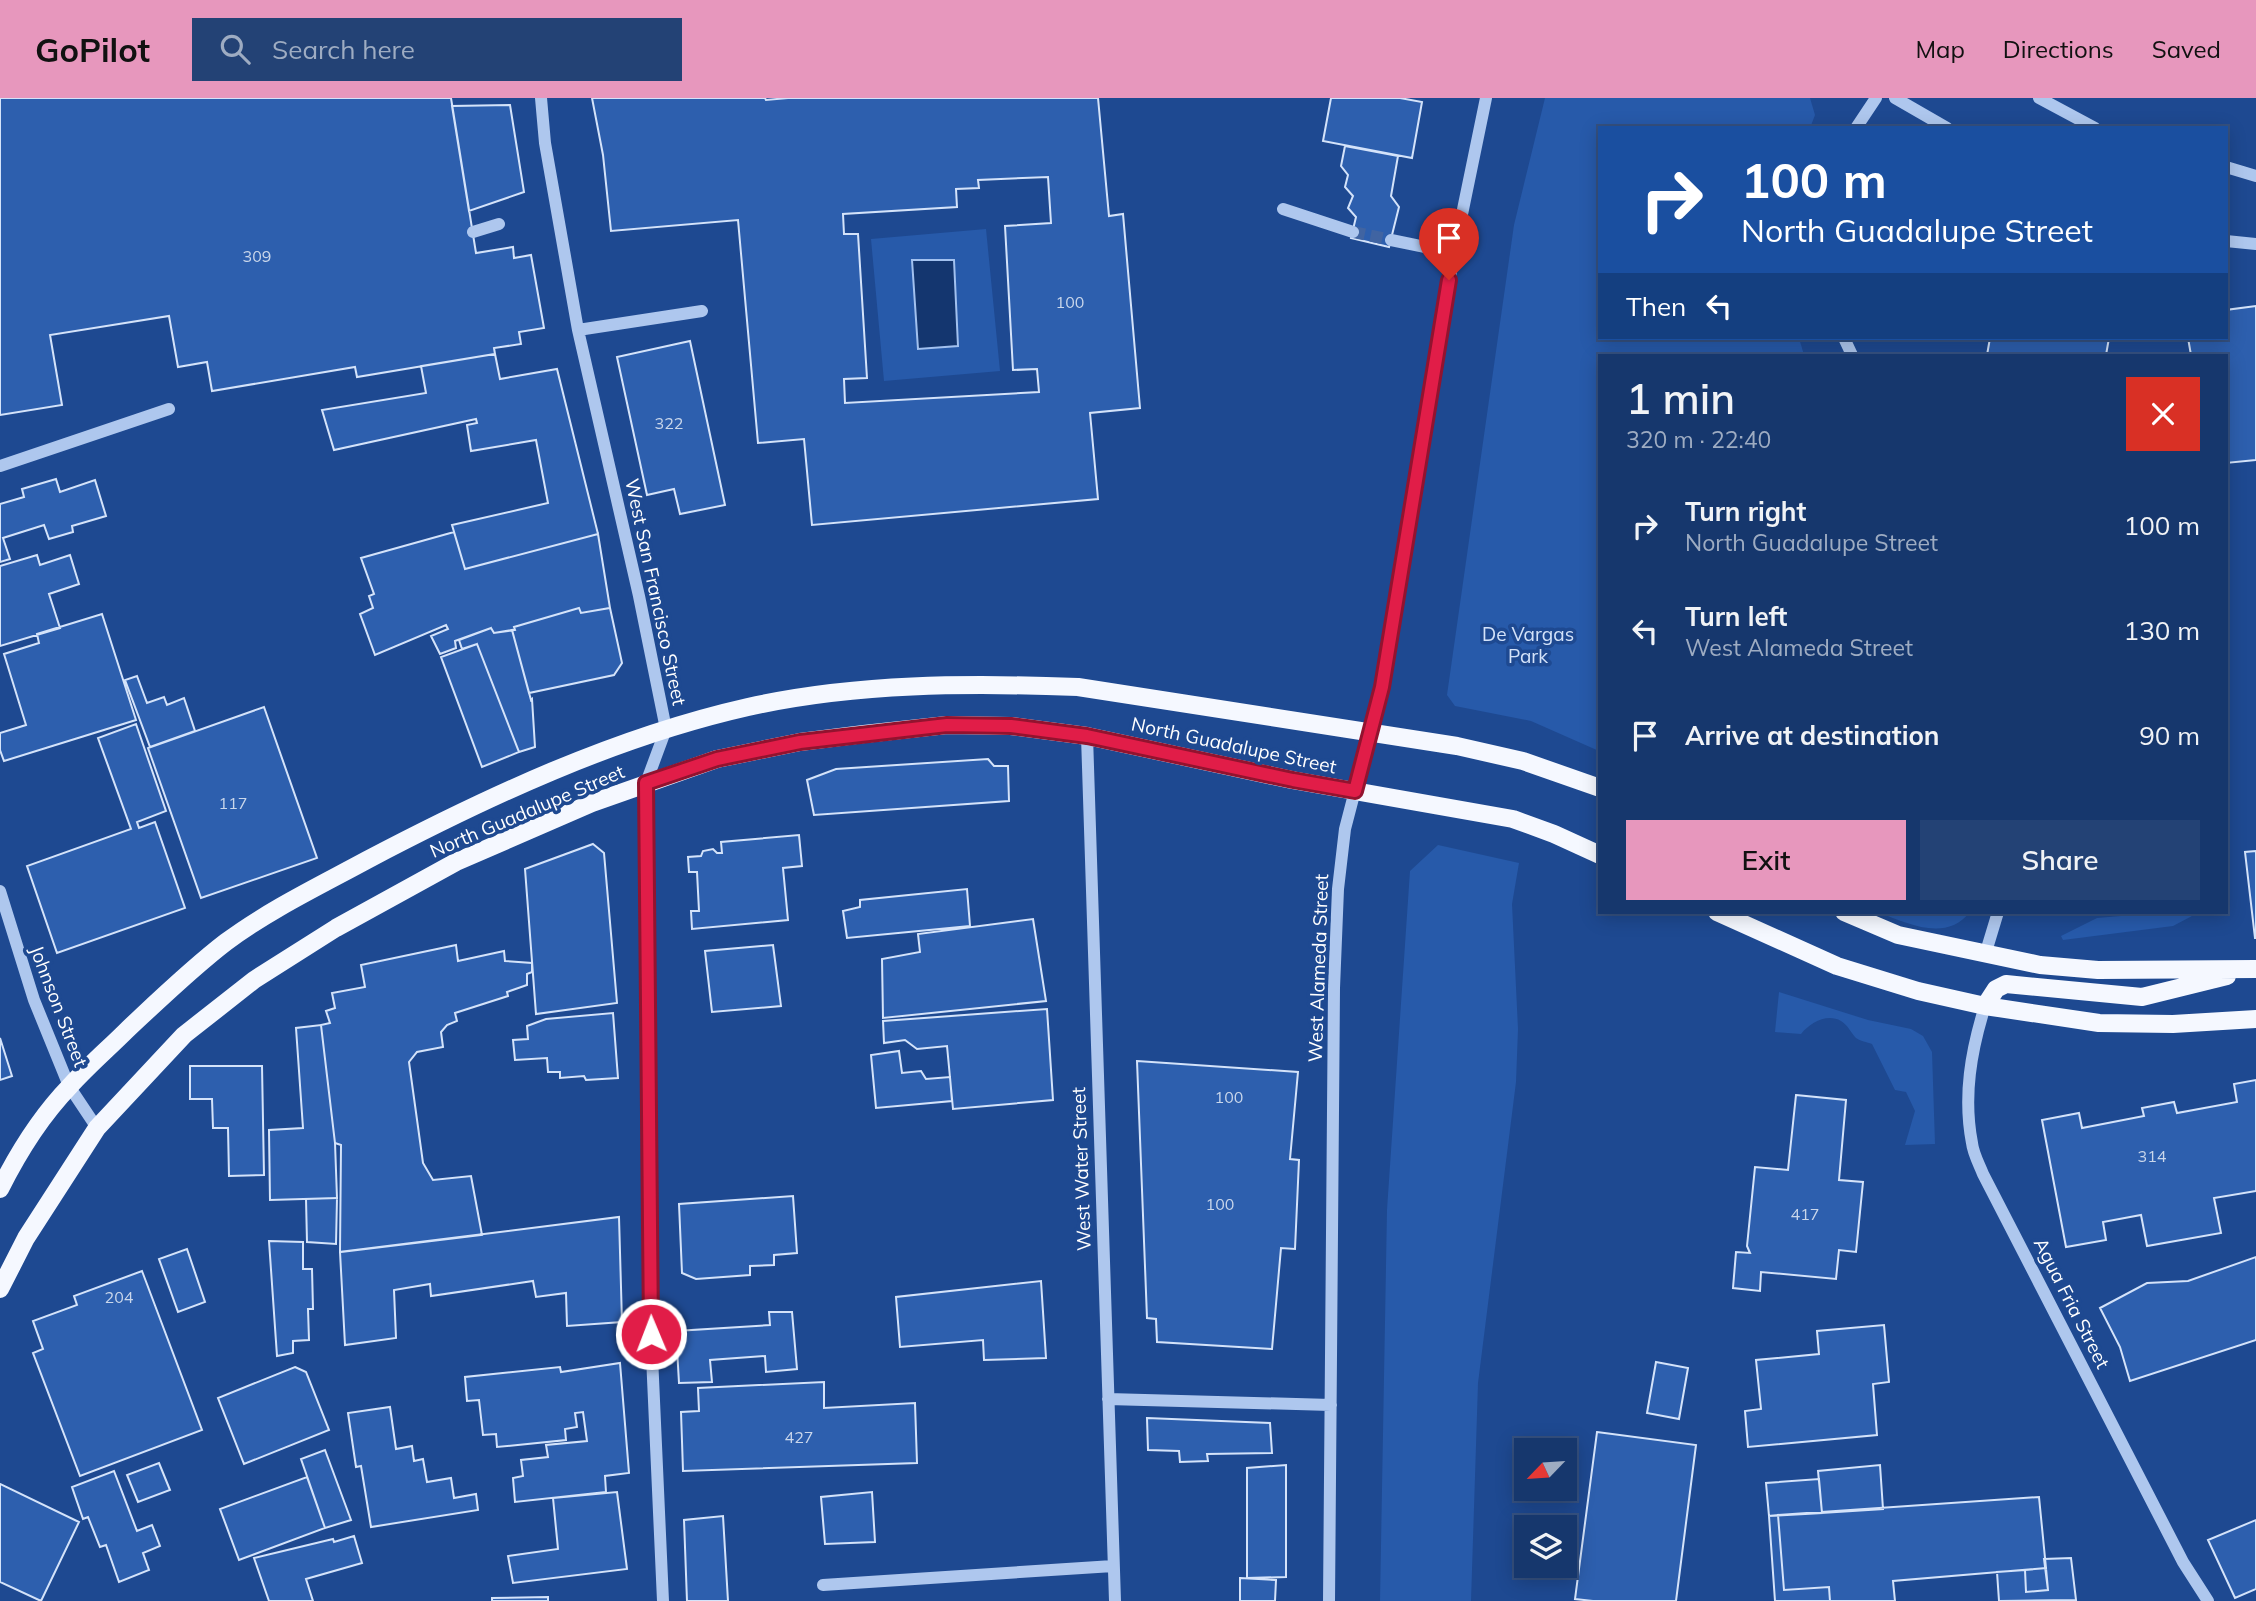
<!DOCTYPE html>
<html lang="en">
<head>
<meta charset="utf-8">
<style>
  body { margin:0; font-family:Mulish,sans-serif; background:#234275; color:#f1f3f6; height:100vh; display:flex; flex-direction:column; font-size:26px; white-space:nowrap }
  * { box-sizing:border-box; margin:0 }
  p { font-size:23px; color:#9eacc2 }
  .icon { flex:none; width:38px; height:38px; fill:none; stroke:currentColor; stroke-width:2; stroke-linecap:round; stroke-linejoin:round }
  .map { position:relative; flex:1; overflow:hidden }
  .drawer { position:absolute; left:1598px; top:256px; width:630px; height:560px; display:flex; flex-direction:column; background:#16376d; border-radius:0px; box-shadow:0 4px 18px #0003,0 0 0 2px #355180 }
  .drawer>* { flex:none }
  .hud { position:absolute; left:1598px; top:28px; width:630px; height:214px; border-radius:0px; box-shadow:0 4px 18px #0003,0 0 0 2px #355180; background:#1a4fa0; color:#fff; overflow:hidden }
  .needle { width:46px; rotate:245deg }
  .tools { position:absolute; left:1514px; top:1340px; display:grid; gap:14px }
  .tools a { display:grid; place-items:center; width:63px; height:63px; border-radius:0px; background:#16376d; box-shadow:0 4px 18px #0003,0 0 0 2px #355180; font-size:35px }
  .pin { position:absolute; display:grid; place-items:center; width:60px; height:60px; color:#fff; margin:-72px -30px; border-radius:50% 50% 50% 0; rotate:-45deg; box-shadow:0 0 7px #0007 }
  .pin .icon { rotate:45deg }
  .me { position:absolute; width:77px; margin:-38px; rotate:359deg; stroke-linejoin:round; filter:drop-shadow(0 0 5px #0008) }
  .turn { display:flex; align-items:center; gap:24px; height:147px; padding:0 28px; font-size:32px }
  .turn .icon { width:91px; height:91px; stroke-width:2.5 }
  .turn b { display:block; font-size:49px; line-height:60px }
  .then { display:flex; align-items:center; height:66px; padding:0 28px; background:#0003; gap:14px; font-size:26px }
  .round { display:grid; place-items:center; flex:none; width:74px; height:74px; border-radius:0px; background:#234275 }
  .headline { display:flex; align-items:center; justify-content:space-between; height:119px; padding:0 28px }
  h1 { font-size:42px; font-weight:600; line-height:52px }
  .primary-button { display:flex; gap:14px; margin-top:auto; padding:14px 28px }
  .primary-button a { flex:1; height:80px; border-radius:0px; background:#e797bd; color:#111; font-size:28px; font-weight:600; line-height:80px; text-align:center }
  .primary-button a+a { background:#234275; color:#f1f3f6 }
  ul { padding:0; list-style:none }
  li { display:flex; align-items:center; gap:21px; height:105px; padding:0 28px }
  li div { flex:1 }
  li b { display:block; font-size:26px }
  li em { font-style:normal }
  header { display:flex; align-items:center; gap:42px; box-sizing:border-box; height:98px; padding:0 35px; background:#e797bd; color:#111 }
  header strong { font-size:33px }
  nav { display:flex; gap:38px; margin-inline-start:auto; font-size:24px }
  .search { width:490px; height:63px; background:#234275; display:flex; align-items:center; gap:18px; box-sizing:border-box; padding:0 24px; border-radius:0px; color:#9eacc2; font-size:26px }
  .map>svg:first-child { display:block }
</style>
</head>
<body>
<header>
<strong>GoPilot</strong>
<div class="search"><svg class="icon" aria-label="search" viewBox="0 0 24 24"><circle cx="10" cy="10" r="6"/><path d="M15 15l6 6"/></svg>Search here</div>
<nav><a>Map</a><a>Directions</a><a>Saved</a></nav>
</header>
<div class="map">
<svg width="2256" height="1503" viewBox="0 0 2256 1503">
  <rect width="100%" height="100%" fill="#1e4991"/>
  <path fill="#275aaa" d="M1545,0H1810L1815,17L1810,30H1600V240H1799L1804,257H1600L1599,653L1531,623L1455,608L1447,597L1514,127Z
    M986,131L1000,273L884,283L871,141Z
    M1438,747L1519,765L1512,806L1518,931L1516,984L1478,1285L1471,1503H1380L1387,1112L1410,773Z
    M1877,814H1970C1945,845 1908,825 1877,814Z
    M2168,814H2201L2202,817L2192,818L2173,828L2063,842L2061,838L2097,820Z
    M1779,894L1868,922L1911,931L1923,938L1932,954L1935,1046L1905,1047L1915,1013L1906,994L1895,992L1872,946C1867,944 1860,943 1856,940C1851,935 1848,927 1841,923C1827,915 1810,925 1801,936L1775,934Z"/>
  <path fill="#14366f" stroke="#a2c1ef" stroke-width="2" d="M912,162H954L958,248L918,251Z"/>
  <path fill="#2d5fae" stroke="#d4e3fa" stroke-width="2" fill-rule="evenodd" d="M0,0H451L476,155L513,149L514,160L531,157L544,230L519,234L521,246L494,250L495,256L357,279L355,269L212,293L207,264L178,269L169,218L50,237L62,307L0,317Z
    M592,0H765L766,2L788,0H1098L1109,118L1123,116L1140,310L1090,315L1098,401L812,427L804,341L758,345L738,122L611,133L603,57ZM1048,79L1051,125L1005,128L1013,272L1037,271L1039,294L845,305L844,281L867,280L858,136H844L843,116L957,109L956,91L979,90L978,82Z
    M1331,0H1400L1422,4L1412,60L1323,43Z
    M510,7L524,94L469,113L452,8Z
    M1345,48L1398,58L1391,98L1399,109L1389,149L1351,140L1356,119L1348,110L1353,98L1345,89L1348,77L1341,68Z
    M2256,208V362L2226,365V257H2191L2188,240H2226V212Z
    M1990,240H2109L2106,257H1987Z
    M690,243L725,407L680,416L674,391L647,397L617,259Z
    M495,256L500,281L557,271L598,436L465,471L452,427L548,405L536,342L471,353L467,327L477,325L476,321L334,352L322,312L426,295L421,268Z
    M56,381L60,394L95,382L106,418L72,428L73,434L49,441L44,427L3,440L10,461L0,464V406L24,399L22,391Z
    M454,434L465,471L598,436L610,510L581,515L579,510L514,529L515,532L494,535L491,530L455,543L456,550L440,556L431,538L448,531L446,527L375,557L360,516L373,510L369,498L374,496L361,460Z
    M37,457L40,467L70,457L79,486L49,496L60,530L0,548V468Z
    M579,510L581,515L610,510L622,565L614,577L529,595L512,532H515L514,529Z
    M102,516L136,622L4,663L0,652V635L26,627L4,556L39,545L37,536Z
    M491,530L494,535L512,532L531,602L532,601L535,649L519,654L477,546L462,551L459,542Z
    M477,546L519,654L482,669L441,559Z
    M137,578L147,605L164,599L167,607L184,600L195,633L150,649L125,582Z
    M264,609L317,760L201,800L148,650Z
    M136,626L166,713L137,724L139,730L155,724L185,810L57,855L27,768L131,731L98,640Z
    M988,661L994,668H1008L1009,703L814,717L807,682L836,671Z
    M799,737L802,768L783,770L788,822L692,831L691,813H699L697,774H689L688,759L701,758L703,753L713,751L717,755H722L721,744Z
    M593,746L604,755L617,905L536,916L525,771Z
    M2256,753V840H2255L2245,754Z
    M967,791L970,828L847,840L843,813L860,809V802Z
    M1033,821L1046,903L883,920L882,861L920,854L918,836Z
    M456,847L458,863L504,853L505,863L532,865V874L527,876V887L507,894L508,898L455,915L457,923L447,927L441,934L443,949L417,954L409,964L423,1065L433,1082L471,1078L482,1137L340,1154L341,1047L335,1045L321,927L330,925L326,913L335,910L332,895L365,889L361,867Z
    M773,847L781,908L712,914L705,853Z
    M1047,911L1053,1002L953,1011L947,948L917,951L905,942L884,945L883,923Z
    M613,915L618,980L586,982L584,978L560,980V974H548L547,960L515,962L513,942L528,941L527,928L546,921Z
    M321,927L335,1045L337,1100L270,1102L269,1032L303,1030L296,930Z
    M0,940L12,978L0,982Z
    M899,953L902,975L921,973L926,981L950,979L952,1003L876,1010L871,957Z
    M1137,963L1298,974L1290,1061L1299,1062L1295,1151L1281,1150L1272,1251L1157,1244L1156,1221L1147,1220Z
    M190,968H262L264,1077L229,1078L228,1030H213L212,1001H190Z
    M2256,982V1093L2214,1100L2221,1135L2147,1148L2141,1117L2103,1124L2106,1142L2066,1149L2042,1022L2079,1015L2082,1030L2144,1018L2142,1010L2174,1004L2177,1015L2237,1004L2234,986Z
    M1796,997L1846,1002L1839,1082L1863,1084L1856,1154L1839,1152L1836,1181L1761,1174L1760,1193L1733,1190L1736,1154L1750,1155L1747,1148L1755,1069L1788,1072Z
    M793,1098L797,1155L774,1157V1167L750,1168V1177L696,1181L682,1175L679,1106Z
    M337,1100L336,1146L307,1144L306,1101Z
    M619,1119L622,1224L567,1228L566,1195L536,1199L533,1183L431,1198L430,1186L394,1192L396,1240L345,1247L340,1154Z
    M269,1143L303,1144V1171H312L313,1211H308L309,1242L293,1243V1255L277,1258Z
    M187,1151L205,1204L178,1214L159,1161Z
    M2256,1159V1242L2130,1283L2120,1249L2100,1210L2147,1185L2188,1183Z
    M142,1173L202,1332L80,1378L33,1255L43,1251L33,1223L77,1207L74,1198Z
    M1041,1183L1046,1260L984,1262L983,1242L900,1249L896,1199Z
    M769,1214H792L797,1271L766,1274L765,1258L710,1262L712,1284L679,1285L676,1233L770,1227Z
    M1884,1227L1889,1284L1873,1286L1877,1337L1748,1349L1745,1313L1761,1311L1756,1262L1819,1256L1817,1233Z
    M1656,1264L1688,1270L1679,1321L1647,1315Z
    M620,1265L629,1375L605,1378L606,1394L515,1404L513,1380L523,1378L521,1362L548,1359L546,1347L587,1343L583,1314L575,1315L577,1329L565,1331L566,1342L497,1349L496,1336L483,1337L479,1302L467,1303L465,1279L560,1269L561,1274Z
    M295,1269L306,1274L329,1332L244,1366L218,1300Z
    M824,1284V1310L915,1305L917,1365L683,1373L681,1314L699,1313L698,1290Z
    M390,1309L396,1351L412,1348L414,1363L423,1361L427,1384L451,1380L454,1400L476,1396L478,1412L371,1429L361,1368L356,1369L348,1315Z
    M1147,1320L1270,1325L1272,1355L1207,1356L1208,1363L1180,1364L1179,1353L1148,1352Z
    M1597,1334L1696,1347L1676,1503H1593L1575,1501Z
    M325,1352L351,1422L325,1430L301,1361Z
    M159,1365L170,1392L138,1404L127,1377Z
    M1286,1367V1479L1247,1480V1370Z
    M1880,1367L1883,1411L1822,1415L1818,1373Z
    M114,1373L137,1433L152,1427L160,1448L143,1455L149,1472L119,1484L106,1447L100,1449L88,1419L83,1421L72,1389Z
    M307,1379L325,1430L239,1462L220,1411Z
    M1819,1381L1822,1415L1769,1418L1766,1385Z
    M0,1386L79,1424L41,1503L0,1484Z
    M617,1394L627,1471L513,1485L508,1458L558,1451L553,1400Z
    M872,1394L875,1444L825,1446L821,1399Z
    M2039,1399L2046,1470L1893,1483L1895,1503H1830L1829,1489L1784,1492L1778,1417Z
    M1778,1417L1784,1492L1829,1489L1830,1503H1775L1769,1418Z
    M723,1418L728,1503H687L684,1422Z
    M2256,1422V1491L2235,1500L2208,1442Z
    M354,1438L362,1465L306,1481L313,1503H269L254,1460L333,1441L334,1444Z
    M2071,1460L2076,1502L1999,1503L1997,1474L2025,1472L2026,1494L2048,1492L2044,1461Z
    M2046,1470L2048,1492L2026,1494L2025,1472Z
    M1240,1480L1276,1482L1275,1503H1240Z
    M548,1499V1503H492V1500Z"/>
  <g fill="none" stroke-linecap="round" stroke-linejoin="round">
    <path stroke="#4064a2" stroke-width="12" stroke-dasharray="12 6" stroke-linecap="butt" d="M1353,134L1391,142"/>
    <path stroke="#aec7ee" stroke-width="12" d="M541,0L545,45L578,232L639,498L666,631L646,685L651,1236L663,1503
      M1895,0L1947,30
      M2039,0L2095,30
      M1856,30L1876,0
      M2226,69L2256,78
      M1283,111L1353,134
      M473,134L499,126
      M1391,142L1454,155
      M2226,143L2256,146
      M578,232L702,213
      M1844,240L1852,257
      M0,368L169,311
      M1087,638L1115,1503
      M0,793L34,902L69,988L97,1030
      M1985,857L1998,814
      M1985,908C1971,953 1963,998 1972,1045C1973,1055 1979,1066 1983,1076L2183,1464L2208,1503
      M1108,1301L1331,1307
      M823,1487L1113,1468
      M1329,1503L1334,890L1338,791L1345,731L1382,589L1454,155L1486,0"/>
    <path stroke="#f5f8ff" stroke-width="18" d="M1717,814L1837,868L1918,893L1985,908L2099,925L2173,926L2256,921
      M1844,814L1898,837L2040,867L2098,872L2256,871
      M1985,908L1996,891L2006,886L2142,899L2227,878
      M0,1091C18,1055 42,1017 70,988C88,968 109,950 128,931C160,901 192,870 226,844C269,812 319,788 367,762C487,699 615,639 748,609C855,585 969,585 1078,589L1457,648L1523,663L1600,690
      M0,1191L26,1140L97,1030L184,937L254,882L336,830L456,764L592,705L717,661L800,644L864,636L947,627L1011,628L1087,638L1292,682L1513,721L1554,736L1600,757"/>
  </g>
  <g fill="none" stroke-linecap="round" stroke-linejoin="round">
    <g stroke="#92132f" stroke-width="18">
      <path id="route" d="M651,1236L646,685L717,661L800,644L947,627L1011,628L1087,638L1293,682L1355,693L1382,589L1449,182"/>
    </g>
    <use href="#route" stroke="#e11d48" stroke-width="12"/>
  </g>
  <g text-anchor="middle" stroke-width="7" stroke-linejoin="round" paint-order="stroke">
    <g font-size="16" fill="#cad7eb">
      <text x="257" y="164">309</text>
      <text x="1070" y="210">100</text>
      <text x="669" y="331">322</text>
      <text x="233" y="711">117</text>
      <text x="1229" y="1005">100</text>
      <text x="2152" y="1064">314</text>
      <text x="1220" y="1112">100</text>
      <text x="1805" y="1122">417</text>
      <text x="119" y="1205">204</text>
      <text x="799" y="1345">427</text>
    </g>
    <g font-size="19" fill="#fff" stroke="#1e4991">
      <text transform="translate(656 494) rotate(78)" y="7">West San Francisco Street</text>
      <text transform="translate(1234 647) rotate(12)" y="7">North Guadalupe Street</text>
      <text transform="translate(527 713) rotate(-23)" y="7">North Guadalupe Street</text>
      <text transform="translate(1318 870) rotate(-88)" y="7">West Alameda Street</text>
      <text transform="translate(59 908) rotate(69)" y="7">Johnson Street</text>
      <text transform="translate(1081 1071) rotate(-92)" y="7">West Water Street</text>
      <text transform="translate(2072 1205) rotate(63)" y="7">Agua Fria Street</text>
    </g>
    <g font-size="19" fill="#d4e3fa" stroke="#1e4991">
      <text x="1528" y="543">De Vargas<tspan x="1528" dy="22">Park</tspan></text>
    </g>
  </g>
</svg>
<div class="tools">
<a><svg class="needle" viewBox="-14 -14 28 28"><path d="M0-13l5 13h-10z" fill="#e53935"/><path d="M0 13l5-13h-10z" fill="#9eacc2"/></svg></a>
<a><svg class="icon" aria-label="layers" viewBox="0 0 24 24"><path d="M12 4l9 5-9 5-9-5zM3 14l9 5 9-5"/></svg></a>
</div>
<div class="pin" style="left:1449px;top:182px;background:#d93025"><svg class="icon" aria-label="arrive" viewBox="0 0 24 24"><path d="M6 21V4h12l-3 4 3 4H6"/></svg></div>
<svg class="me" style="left:651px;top:1236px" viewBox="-20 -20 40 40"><circle r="17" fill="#e11d48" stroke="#fff" stroke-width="3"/><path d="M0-11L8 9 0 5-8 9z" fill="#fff"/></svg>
<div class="hud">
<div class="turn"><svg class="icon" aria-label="right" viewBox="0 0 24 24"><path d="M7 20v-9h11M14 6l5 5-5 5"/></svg><div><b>100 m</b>North Guadalupe Street</div></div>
<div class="then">Then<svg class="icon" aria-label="left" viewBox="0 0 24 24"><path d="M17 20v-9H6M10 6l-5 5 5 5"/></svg></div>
</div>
<section class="drawer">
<div class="headline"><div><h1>1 min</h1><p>320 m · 22:40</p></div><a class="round" style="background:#d93025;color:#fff"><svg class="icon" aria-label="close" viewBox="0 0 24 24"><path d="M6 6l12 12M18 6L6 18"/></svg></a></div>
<ul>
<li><svg class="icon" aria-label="right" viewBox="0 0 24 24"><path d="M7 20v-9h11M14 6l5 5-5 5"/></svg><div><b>Turn right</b><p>North Guadalupe Street</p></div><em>100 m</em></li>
<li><svg class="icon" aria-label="left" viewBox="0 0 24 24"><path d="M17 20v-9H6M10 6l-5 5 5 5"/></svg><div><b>Turn left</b><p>West Alameda Street</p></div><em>130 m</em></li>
<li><svg class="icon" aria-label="arrive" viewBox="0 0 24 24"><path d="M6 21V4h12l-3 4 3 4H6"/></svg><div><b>Arrive at destination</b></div><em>90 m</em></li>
</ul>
<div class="primary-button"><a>Exit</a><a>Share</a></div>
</section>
</div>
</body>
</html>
